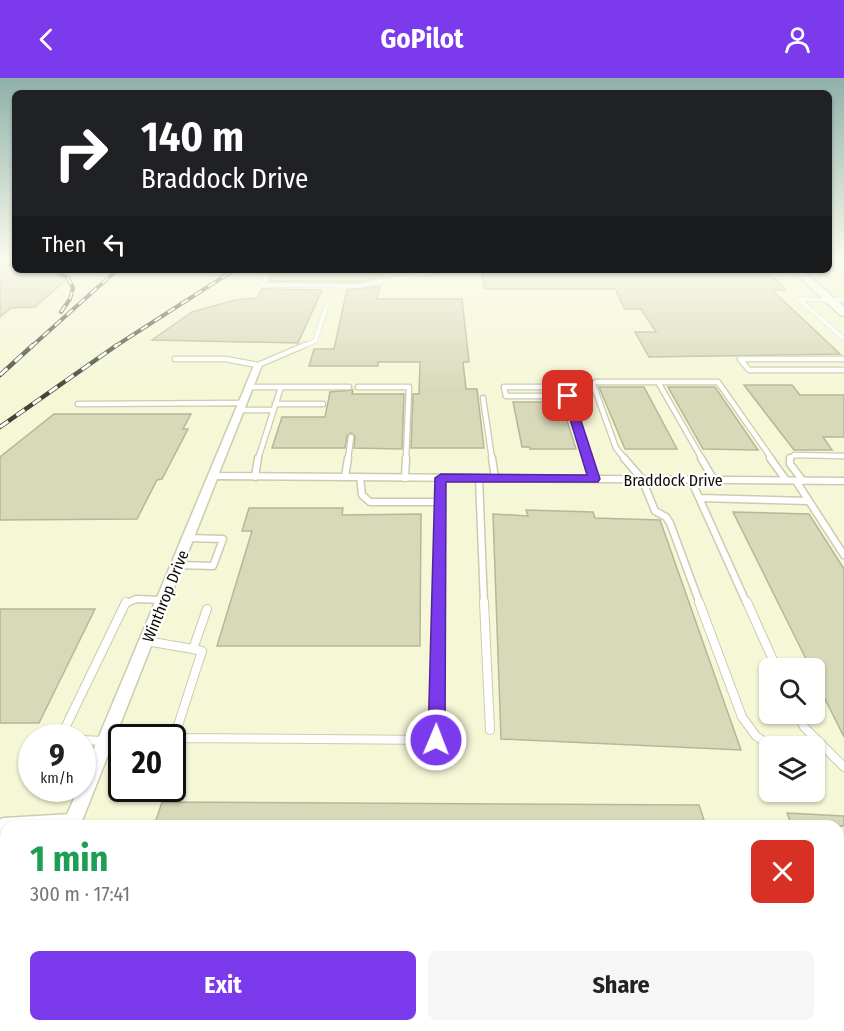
<!DOCTYPE html>
<html lang="en">
<head>
<meta charset="utf-8">
<style>
  body { margin:0; font-family:"Fira Sans Condensed",sans-serif; background:#f6f6f6; color:#222; height:100vh; display:flex; flex-direction:column; font-size:22px; white-space:nowrap }
  * { box-sizing:border-box; margin:0 }
  p { font-size:20px; color:#767676 }
  .icon { flex:none; width:33px; height:33px; fill:none; stroke:currentColor; stroke-width:2; stroke-linecap:round; stroke-linejoin:round }
  .map { position:relative; flex:1; overflow:hidden }
  .drawer { position:absolute; left:0px; top:742px; width:844px; height:212px; display:flex; flex-direction:column; background:#fff; border-radius:18px 18px 0 0; box-shadow:0 2px 4px #0004 }
  .drawer>* { flex:none }
  .banner { position:absolute; left:12px; top:12px; width:820px; height:183px; border-radius:9px; box-shadow:0 2px 4px #0004; background:#202124; color:#fff; overflow:hidden }
  .tools { position:absolute; left:759px; top:580px; display:grid; gap:12px }
  .tools a { display:grid; place-items:center; width:66px; height:66px; border-radius:9px; background:#fff; box-shadow:0 2px 4px #0004; font-size:30px }
  .speed { position:absolute; left:18px; top:646px; display:flex; gap:12px; font-size:30px; font-weight:700; text-align:center }
  .speed>* { display:grid; place-content:center; width:78px; height:78px; border-radius:50%; background:#fff; box-shadow:0 2px 4px #0004; line-height:1 }
  .speed small { font-size:15px; font-weight:400 }
  .speed .limit { border:3px solid #111; border-radius:9px; background:#fff; color:#111 }
  .pin { position:absolute; display:grid; place-items:center; width:51px; height:51px; color:#fff; margin:-26px; border-radius:12px; box-shadow:0 3px 9px #0006 }
  .me { position:absolute; width:66px; margin:-33px; rotate:1deg; stroke-linejoin:round; filter:drop-shadow(0 0 4px #0008) }
  .turn { display:flex; align-items:center; gap:21px; height:126px; padding:0 30px; font-size:27px }
  .turn .icon { width:78px; height:78px; stroke-width:2.5 }
  .turn b { display:block; font-size:42px; line-height:51px }
  .then { display:flex; align-items:center; height:57px; padding:0 30px; background:#0003; gap:12px; font-size:22px }
  .round { display:grid; place-items:center; flex:none; width:63px; height:63px; border-radius:9px; background:#f6f6f6 }
  .overview { display:flex; align-items:center; justify-content:space-between; height:102px; padding:0 30px }
  h1 { font-size:36px; font-weight:700; line-height:45px; color:#1e9e55 }
  .action { display:flex; gap:12px; margin-top:auto; padding:12px 30px }
  .action a { flex:1; height:69px; border-radius:9px; background:#7c3aed; color:#fff; font-size:24px; font-weight:700; line-height:69px; text-align:center }
  .action a+a { background:#f6f6f6; color:#222 }
  header { display:flex; justify-content:space-between; align-items:center; height:78px; padding:0 30px; background:#7c3aed; color:#fff; font-size:27px; font-weight:700 }
  .map>svg:first-child { display:block }
</style>
</head>
<body>
<header><svg class="icon" aria-label="back" viewBox="0 0 24 24"><path d="M15 5l-7 7 7 7"/></svg>GoPilot<svg class="icon" aria-label="person" viewBox="0 0 24 24"><circle cx="12" cy="8" r="4"/><path d="M4 21q1-7 8-7t8 7"/></svg></header>
<div class="map">
<svg width="844" height="953" viewBox="0 0 844 953">
  <rect width="100%" height="100%" fill="#f5f7d6"/>
  <path fill="#d7d9b9" stroke="#b6b798" stroke-width="1.5" d="M0,187L15,189V192L54,194L65,203L35,229L11,230L0,239Z
    M274,192H383L382,199L359,204L268,203Z
    M481,192H766L786,212H772L840,276L649,279L635,254H656L641,231H625L615,211H485Z
    M380,208L377,221H462L469,284H463L466,311H477L484,370H411L413,316H419L420,284H378V288H309L314,271H334L347,212Z
    M262,211L322,212L298,265L152,262L192,234L235,222L257,220Z
    M744,307H792L800,317H844V359H823L832,372H794Z
    M599,309H644L677,371H625Z
    M668,309H715L758,372L703,371Z
    M353,312L352,316H404L402,371L354,370L355,358L351,355L347,358L345,370H272L282,339H325L330,314Z
    M513,324H561L576,371H530V369H522Z
    M54,336H191L183,351H188L162,401L157,402L137,441L0,442V379Z
    M249,430H343L342,437L421,436L420,568H217L252,453H242Z
    M526,432L593,434L595,440L660,442L741,672L501,661L493,436L528,438Z
    M733,434L809,436L844,491V659L814,599V591H811Z
    M0,531H95L39,645H0Z
    M162,724L699,727L706,748H154Z
    M787,735L844,738V748H792Z"/>
  <g fill="none" stroke-linecap="round" stroke-linejoin="round">
    <g stroke="#cbccad" stroke-width="5">
      <path id="lane-far4" d="M830,182H844
        M830,191H844
        M269,192L261,207L359,208L443,192
        M844,222L799,221L844,261
        M301,269L315,263L328,224"/>
    </g>
    <g stroke="#cbccad" stroke-width="7">
      <path id="lane-far3" d="M175,281H225L258,287L305,267
        M844,281H740L749,292H844
        M658,304L702,381
        M250,309H349
        M358,309H409L406,381
        M504,309H565L568,318H506Z
        M568,318L588,381
        M483,320L492,381
        M78,326L243,325
        M275,326H323
        M240,332H273
        M258,381L281,309
        M348,381L351,359
        M625,381L616,370L593,306L596,304H718L772,381
        M790,381L794,377L844,378"/>
    </g>
    <g stroke="#cbccad" stroke-width="9">
      <path id="lane-far2" d="M492,380L495,400
        M587,380L594,401
        M624,380L642,401L655,433L666,439L670,445L700,526
        M701,380L714,402
        M770,380L786,402
        M790,380V386L803,403
        M255,399L258,380
        M345,399L348,380
        M360,399L362,417L370,424H440
        M405,400L406,380
        M479,400L484,526
        M691,402L747,526
        M796,403L844,477
        M700,420L809,423
        M178,487L213,488L223,461L188,460
        M125,526L136,521L163,522
        M439,526L441,400"/>
    </g>
    <g stroke="#cbccad" stroke-width="10">
      <path id="lane-far1" d="M484,524L490,652
        M699,524L742,639L756,658L772,669
        M747,524L777,591
        M146,563L193,571
        M798,636L804,649L844,689
        M75,660L65,650L126,524
        M174,660L202,573L193,571L207,531
        M82,662L103,663
        M172,663L174,660L437,662L439,524
        M104,670H122"/>
    </g>
    <g stroke="#cbccad" stroke-width="13">
      <path id="lane" d="M0,753L4,745L71,741
        M63,953L65,948"/>
    </g>
    <g stroke="#cbccad" stroke-width="3">
      <path id="street" d="M255,285L262,287L219,395L844,400V406L217,401L80,748H62L78,711H82V699Z
        M6,899V932L0,935V901Z"/>
    </g>
    <g stroke="#cbccad" stroke-width="3">
      <path id="secondary" d="M792,192H803L844,229V238L840,237Z"/>
    </g>
    <use href="#lane-far4" stroke="#fff" stroke-width="4"/>
    <use href="#lane-far3" stroke="#fff" stroke-width="4.5"/>
    <use href="#lane-far2" stroke="#fff" stroke-width="6"/>
    <use href="#lane-far1" stroke="#fff" stroke-width="8"/>
    <use href="#lane" stroke="#fff" stroke-width="10"/>
    <use href="#street" fill="#fff" fill-rule="evenodd"/>
    <use href="#secondary" fill="#fff" fill-rule="evenodd"/>
    <g stroke="#434335" stroke-width="4">
      <path id="rail-far1" d="M0,186H15
        M53,192L68,200L73,210L70,221L61,234
        M31,269L117,192
        M114,269L234,192"/>
    </g>
    <g stroke="#434335" stroke-width="4.5">
      <path id="rail" d="M0,297L33,267
        M0,349L117,267"/>
    </g>
    <use href="#rail-far1" stroke="#fff" stroke-width="2" stroke-dasharray="8" stroke-linecap="butt"/>
    <use href="#rail" stroke="#fff" stroke-width="3" stroke-dasharray="10" stroke-linecap="butt"/>
  </g>
  <linearGradient id="sky" x2="0" y2="1"><stop stop-color="#8fb1a9"/><stop offset="0.58" stop-color="#fafbed"/><stop offset="1" stop-color="#fafbed" stop-opacity="0"/></linearGradient>
  <rect width="844" height="314" fill="url(#sky)"/>
  <path fill="#7c3aed" stroke="#51269a" stroke-width="1.5" d="M568,315L573,318L600,401L598,404H446L445,662L443,668L436,670L430,668L428,662L435,400L441,396L587,397L563,318Z"/>
  <g text-anchor="middle" stroke-width="4.5" stroke-linejoin="round" paint-order="stroke">
    <g font-size="16" fill="#0e0e05" stroke="#fff">
      <text x="673" y="408">Braddock Drive</text>
      <text transform="translate(165 518) rotate(-68)" y="6">Winthrop Drive</text>
    </g>
  </g>
</svg>
<div class="tools">
<a><svg class="icon" aria-label="search" viewBox="0 0 24 24"><circle cx="10" cy="10" r="6"/><path d="M15 15l6 6"/></svg></a>
<a><svg class="icon" aria-label="layers" viewBox="0 0 24 24"><path d="M12 4l9 5-9 5-9-5zM3 14l9 5 9-5"/></svg></a>
</div>
<div class="speed"><div>9<small>km/h</small></div><div class="limit">20</div></div>
<div class="pin" style="left:568px;top:318px;background:#d93025"><svg class="icon" aria-label="arrive" viewBox="0 0 24 24"><path d="M6 21V4h12l-3 4 3 4H6"/></svg></div>
<svg class="me" style="left:436px;top:662px" viewBox="-20 -20 40 40"><circle r="17" fill="#7c3aed" stroke="#fff" stroke-width="3"/><path d="M0-11L8 9 0 5-8 9z" fill="#fff"/></svg>
<div class="banner">
<div class="turn"><svg class="icon" aria-label="right" viewBox="0 0 24 24"><path d="M7 20v-9h11M14 6l5 5-5 5"/></svg><div><b>140 m</b>Braddock Drive</div></div>
<div class="then">Then<svg class="icon" aria-label="left" viewBox="0 0 24 24"><path d="M17 20v-9H6M10 6l-5 5 5 5"/></svg></div>
</div>
<section class="drawer">
<div class="overview"><div><h1>1 min</h1><p>300 m · 17:41</p></div><a class="round" style="background:#d93025;color:#fff"><svg class="icon" aria-label="close" viewBox="0 0 24 24"><path d="M6 6l12 12M18 6L6 18"/></svg></a></div>
<div class="action"><a>Exit</a><a>Share</a></div>
</section>
</div>
</body>
</html>
